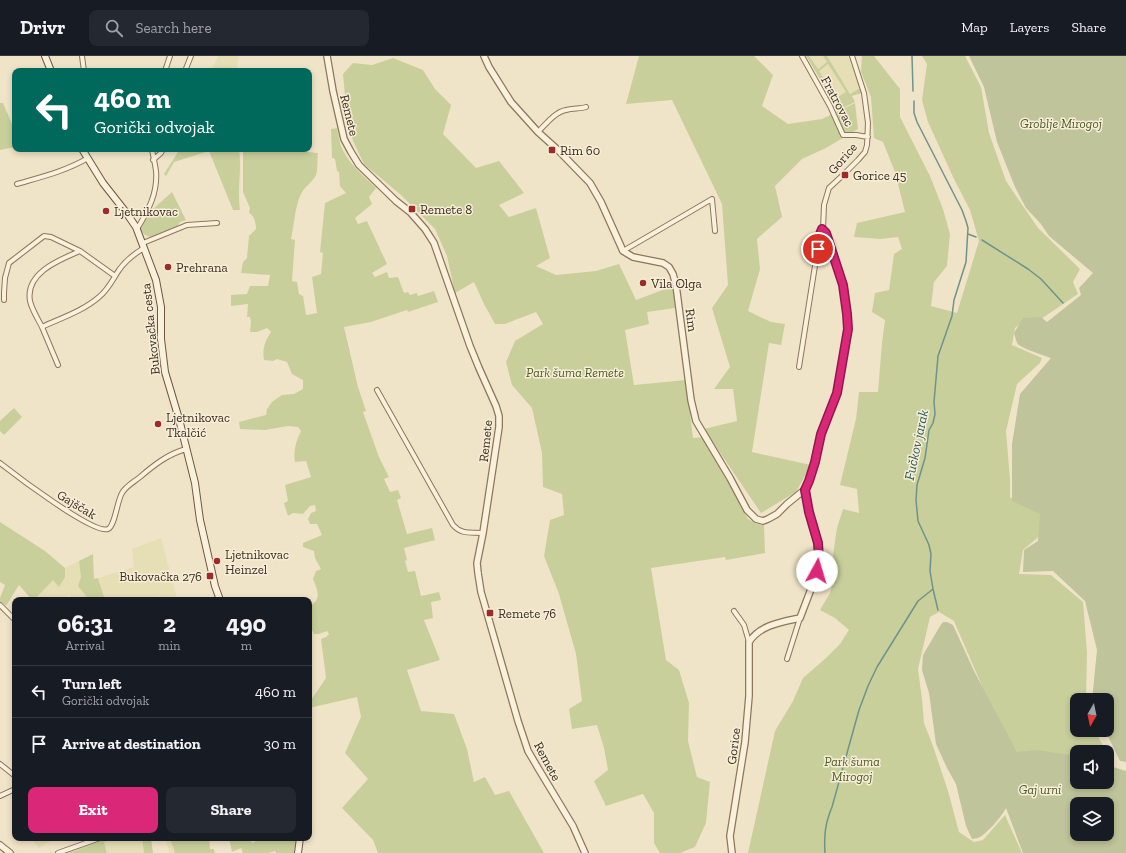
<!DOCTYPE html>
<html lang="en">
<head>
<meta charset="utf-8">
<style>
  body { margin:0; font-family:"Zilla Slab",serif; background:#242831; color:#f1f3f6; height:100vh; display:flex; flex-direction:column; font-size:15px; white-space:nowrap }
  * { box-sizing:border-box; margin:0 }
  p { font-size:13px; color:#9ea1a6 }
  .icon { flex:none; width:22px; height:22px; fill:none; stroke:currentColor; stroke-width:2; stroke-linecap:round; stroke-linejoin:round }
  .map { position:relative; flex:1; overflow:hidden }
  .side { position:absolute; left:12px; top:541px; width:300px; height:244px; display:flex; flex-direction:column; background:#171b24; border-radius:8px; box-shadow:0 2px 6px #0003 }
  .side>* { flex:none }
  .top-card { position:absolute; left:12px; top:12px; width:300px; height:84px; border-radius:8px; box-shadow:0 2px 6px #0003; background:#00695c; color:#fff; overflow:hidden }
  .needle { width:26px; rotate:189deg }
  .tools { position:absolute; left:1070px; top:637px; display:grid; gap:8px }
  .tools a { display:grid; place-items:center; width:44px; height:44px; border-radius:8px; background:#171b24; box-shadow:0 2px 6px #0003; font-size:20px }
  .pin { position:absolute; display:grid; place-items:center; width:34px; height:34px; color:#fff; margin:-17px; border:2px solid #fff; border-radius:50%; box-shadow:0 1px 4px #0007 }
  .me { position:absolute; width:44px; margin:-22px; rotate:6deg; stroke-linejoin:round; filter:drop-shadow(0 0 3px #0008) }
  .turn { display:flex; align-items:center; gap:14px; height:84px; padding:0 16px; font-size:18px }
  .turn .icon { width:52px; height:52px; stroke-width:2.5 }
  .turn b { display:block; font-size:28px; line-height:34px }
  .eta { display:flex; justify-content:space-evenly; align-items:center; height:68px; text-align:center }
  .eta b { font-size:24px; font-weight:700; line-height:28px }
  .button { display:flex; gap:8px; margin-top:auto; padding:8px 16px }
  .button a { flex:1; height:46px; border-radius:8px; background:#db2777; color:#fff; font-size:16px; font-weight:700; line-height:46px; text-align:center }
  .button a+a { background:#242831; color:#f1f3f6 }
  ul { padding:0; list-style:none }
  li { display:flex; align-items:center; gap:12px; height:52px; padding:0 16px; border-top:1px solid #363941 }
  li div { flex:1 }
  li b { display:block; font-size:15px }
  li em { font-style:normal }
  header { display:flex; align-items:center; gap:24px; box-sizing:border-box; height:56px; padding:0 20px; background:#171b24; border-bottom:1px solid #363941 }
  header strong { font-size:19px }
  nav { display:flex; gap:22px; margin-inline-start:auto; font-size:14px }
  .search { width:280px; height:36px; background:#242831; display:flex; align-items:center; gap:10px; box-sizing:border-box; padding:0 14px; border-radius:8px; color:#9ea1a6; font-size:15px }
  .map>svg:first-child { display:block }
</style>
</head>
<body>
<header>
<strong>Drivr</strong>
<div class="search"><svg class="icon" aria-label="search" viewBox="0 0 24 24"><circle cx="10" cy="10" r="6"/><path d="M15 15l6 6"/></svg>Search here</div>
<nav><a>Map</a><a>Layers</a><a>Share</a></nav>
</header>
<div class="map">
<svg width="1126" height="797" viewBox="0 0 1126 797">
  <rect width="100%" height="100%" fill="#f0e4c8"/>
  <path fill="#e6deb5" d="M218,0H239L236,15H211Z
    M809,0H823L827,6L817,13Z
    M827,0H849L860,32L850,38Z
    M828,8L846,36L836,42H835L818,15Z
    M161,482L177,542L173,544H161L159,540L149,544H138L136,541L122,544H105L98,522L134,511L132,493Z
    M79,505L81,521L78,530L86,540L81,544H73L69,539L64,544H34L53,523L59,531L65,521V512Z
    M30,782H55L39,792Z
    M116,782H142L144,797H107L104,786Z
    M165,782H170L175,797H170Z"/>
  <path fill="#c9cf9b" fill-rule="evenodd" d="M639,0H754L773,19L762,50L788,68L822,63L855,47L858,73L826,92L802,103L775,130L782,161L757,183L760,213L748,255L771,266L785,268L781,289L769,287L752,396L811,409L796,436L761,457L704,373L737,365L733,333H714L730,311L712,252L728,229L722,148L672,44L626,48Z
    M806,0H809L818,13L827,6L823,0H827L850,38L860,32L862,37L852,40L855,46L839,54ZM828,8L846,36L836,42H835L819,15Z
    M862,0H874L900,33V61L930,120L943,153L950,178L947,210L934,226L931,250L957,257L979,185L970,154L954,123L928,66L922,44L927,8L922,0H965L981,31L989,77L1006,125L1038,172L1080,213L1073,226L1078,238L1041,263L1025,264L1015,272L1012,289L1042,302L1040,307L1017,328L1006,375L1010,423V441L1044,460L1043,477L1023,494L1019,518L1051,519L1083,546L1087,596L1086,644H1077V674H1095L1106,696H1077V706L1017,696L988,644L954,565L939,556L930,561L918,613L922,643L924,667L933,690L948,735L959,776L974,786L983,784L1005,759L1022,797H748L775,675L793,645L803,622L826,602L840,588L849,574L835,562L820,554L830,537L835,518L833,499L837,472L843,453L859,457L857,433L840,429L856,363L859,336H878L882,287L885,264L872,256L875,237L889,234L894,198L902,193L898,181L880,183L854,181L857,167L905,156L895,116L883,86L874,82L871,41L861,16Z
    M393,2L423,14L435,33L451,49L443,78L476,112L499,105L524,137L499,149L509,161L536,152L550,202L536,210L556,219L596,215L619,208L636,244L673,230L675,252L647,256L649,268L625,274L634,329L686,324L693,382L703,381L748,463L757,468L764,469L765,497L726,504L725,501L651,512L666,604L679,614L689,647L688,685L697,721L710,726L706,767L695,791L680,797H660L654,787V757L643,738L606,750L594,725L608,714L604,692L597,669L572,673L569,653L582,645L576,598L559,538L544,500L550,464L564,459L562,438L543,431L542,397L532,352L512,329L506,306L515,285L543,268L536,256L505,268H495L484,248L474,226L455,237L447,200L435,173L401,139L364,108L353,85L347,61L343,18L353,7L372,9Z
    M0,47H3L15,75V91L0,94Z
    M337,72C338,77 339,82 340,87C346,106 363,119 376,132L369,141L372,148L355,162L358,168L367,165L387,208L372,217L375,221L387,216L389,222L398,221L404,237L408,236L410,239L417,237L418,240L434,235L438,246L408,256L407,254L371,266L344,271L358,331L366,355L363,356L379,401L389,421L384,423L390,436L398,434L401,442L397,444L407,478L432,472L435,484L404,492L407,504L405,505L408,516L415,515L421,540L439,536L441,544L431,546L433,562L424,564L440,604L407,614L421,655L454,658L467,693L474,726L485,721L495,739L509,735L544,797H378L373,784L342,752L368,723L345,697L361,661L357,641L309,652V647L326,622L321,583L326,581L329,578L327,575L319,578H314L312,574H309V551C322,542 318,536 313,523L316,515L321,513L315,502L314,495L303,491V487L322,479L317,468H310L308,463L311,457L316,455L315,449L310,450L303,458L293,457L288,460L284,447L288,445L285,429L311,421L306,405L295,406C293,395 296,385 301,375L298,371L288,370L265,374L240,373L239,366L266,359L267,353L272,346L282,339L294,338L303,333V324L292,318L287,306L277,303L273,305L264,304C262,293 265,285 271,276L267,272L257,276H250L251,266L250,261H247L248,248L231,250V239L247,238L250,230H268L270,219L241,217L243,206L247,202L249,180L256,173C256,167 254,159 249,157L250,152L243,136V93H297V95L318,97C317,104 318,114 316,119C313,126 304,131 301,138C295,150 294,170 291,183L295,184L292,225L297,226L299,238L303,240L306,259L317,257L312,221L321,218L323,197L320,196L325,147L346,137L340,130L339,116L337,115L335,103L332,102L331,73Z
    M180,93H239C242,113 237,134 240,154H233L209,95L174,106L166,120L164,118Z
    M172,136L186,164L180,166L177,171L151,181C145,180 140,176 141,170C142,166 149,157 151,152L153,153Z
    M14,352L22,361L4,379L0,375V365Z
    M0,466L45,495L65,512V521L59,531L53,524L34,544H32L19,529L6,550L0,545V542L5,529L0,526Z
    M93,498L94,523L98,522L105,544H81L86,540L78,530L81,521L79,505Z
    M108,782H116L104,786L107,797H69Z
    M142,782H151L153,797H144Z
    M170,782H209L210,793H214L215,797H175Z
    M229,782H250L252,787L262,782H279L280,785L290,782H296L294,797H276L275,795L269,797H243L241,792L232,796Z"/>
  <path fill="#bfc49a" fill-rule="evenodd" d="M969,0H1126V706L1120,705L1105,674H1107V644H1092L1097,594L1085,545L1053,515L1023,516L1024,494L1038,485L1040,458L1012,445V388L1020,338L1051,302C1043,299 1020,292 1017,287C1016,284 1015,280 1014,277L1023,262L1041,261L1047,266L1081,239L1079,232L1093,217L1049,180L1041,168L1026,152L1015,131L997,86L984,31Z
    M943,566H947L953,569L974,615L1017,696L1036,694L1070,699L1077,701V726H1107V709L1126,715V797H1023L1006,752C1002,760 986,779 978,782C978,782 972,783 972,783L966,770L956,728L947,712L936,688L929,637L922,614L923,599L940,570ZM1077,748H1107V778H1077Z"/>
  <g fill="none" stroke-linecap="round" stroke-linejoin="round">
    <path stroke="#6f938a" stroke-width="1.5" d="M912,0L913,35
      M968,178L976,181
      M982,184L1028,213L1041,223L1063,247
      M933,533L938,554
      M825,797C824,779 825,768 832,751L859,654L868,630L877,611L918,545L933,533L930,515L931,498L929,489L918,465L916,444L917,429L925,402L929,374L933,367L935,358L934,346L938,300L952,260L954,244L966,206L968,172L966,165L962,154L917,66L914,57V45"/>
    <g stroke="#8d765c" stroke-width="6">
      <path id="minor" d="M82,0L84,15
        M802,0L830,50L843,79H856L868,81
        M165,15L170,0
        M185,15L191,0
        M538,76C546,68 555,56 566,54C573,52 580,53 586,51
        M153,104L161,97L163,93
        M17,128C41,121 66,115 88,102
        M137,173C148,155 158,137 156,115C155,107 153,100 152,93
        M143,187L187,169L217,167
        M80,195C59,204 25,217 30,245C32,254 38,263 42,271C61,262 83,255 99,241C108,234 113,223 119,214C126,204 134,198 144,192
        M623,195L712,143L715,175
        M4,244V237L5,222L9,207L44,180L51,181L80,195L115,220
        M42,271L58,309
        M799,311L820,178L823,173
        M377,334L453,469C462,479 470,476 483,477
        M0,407C14,418 94,479 108,473C115,470 117,445 122,437C126,430 134,426 140,421C154,409 168,398 186,393
        M805,434L809,425L815,406L821,378L837,337L848,273L847,258L843,229L826,177L823,173L824,149L829,132L842,120L858,104L865,96L867,89L868,67L864,37L852,0
        M0,549L15,564
        M734,555L744,569L749,586
        M787,603L800,562
        M0,708L15,720
        M0,740L15,733
        M58,797L100,782"/>
    </g>
    <g stroke="#8d765c" stroke-width="8">
      <path id="tertiary" d="M327,0L333,35L344,83L351,96L359,109L396,145L410,156L425,173L434,187L470,290L479,312L496,350L499,360V371L483,477L477,507L478,517L481,536L518,665L528,695L538,712L573,770L585,797
        M484,0L489,11L511,46L538,76L558,94L590,127L601,146L623,195L633,201L663,207L669,211L673,218L676,229L691,344L696,365L730,422L747,454L756,463L763,465L768,463L777,458L787,448L803,435L805,434L806,436L809,456L818,487L819,502L817,515L811,533L800,562C781,566 760,569 749,586V640L745,686L730,780L732,797
        M0,789L10,797"/>
    </g>
    <g stroke="#6f573f" stroke-width="8">
      <path id="secondary" d="M45,0L51,15
        M82,93L103,127L125,155L136,171L156,224L161,251V283L165,316L179,363L195,427L200,464L215,530L220,544
        M298,797L300,782"/>
    </g>
    <use href="#minor" stroke="#faf1dc" stroke-width="4"/>
    <use href="#tertiary" stroke="#faf1dc" stroke-width="5.5"/>
    <use href="#secondary" stroke="#faf1dc" stroke-width="6"/>
  </g>
  <g fill="none" stroke-linecap="round" stroke-linejoin="round">
    <g stroke="#8e194d" stroke-width="10">
      <path id="route" d="M817,515L819,502L818,487L809,456L805,434L809,425L815,406L821,378L837,337L848,273L847,258L843,229L826,177L822,173L820,178L818,193"/>
    </g>
    <use href="#route" stroke="#db2777" stroke-width="7"/>
  </g>
  <g fill="#9e2a2b" stroke="#f7eed8" stroke-width="1.5">
    <rect x="548" y="90" width="8" height="8" rx="2"/>
    <rect x="841" y="115" width="8" height="8" rx="2"/>
    <rect x="408" y="149" width="8" height="8" rx="2"/>
    <circle cx="106" cy="155" r="4"/>
    <circle cx="168" cy="211" r="4"/>
    <circle cx="643" cy="227" r="4"/>
    <circle cx="158" cy="368" r="4"/>
    <circle cx="217" cy="505" r="4"/>
    <rect x="206" y="516" width="8" height="8" rx="2"/>
    <rect x="486" y="553" width="8" height="8" rx="2"/>
  </g>
  <g text-anchor="middle" stroke-width="3" stroke-linejoin="round" paint-order="stroke">
    <g font-size="13" fill="#3d2e20" stroke="#f7eed8">
      <text transform="translate(838 45) rotate(62)" y="5">Fratrovac</text>
      <text transform="translate(350 59) rotate(76)" y="5">Remete</text>
      <text transform="translate(842 102) rotate(-49)" y="5">Gorice</text>
      <text transform="translate(692 264) rotate(82)" y="5">Rim</text>
      <text transform="translate(150 273) rotate(-96)" y="5">Bukovačka cesta</text>
      <text transform="translate(485 385) rotate(-84)" y="5">Remete</text>
      <text transform="translate(77 448) rotate(31)" y="5">Gajščak</text>
      <text transform="translate(733 690) rotate(-83)" y="5">Gorice</text>
      <text transform="translate(548 705) rotate(62)" y="5">Remete</text>
    </g>
    <g font-size="13" font-style="italic" fill="#4d5a26" stroke="#f7eed8">
      <text x="1061" y="72">Groblje Mirogoj</text>
      <text x="575" y="321">Park šuma Remete</text>
      <text x="852" y="710">Park šuma<tspan x="852" dy="15">Mirogoj</tspan></text>
      <text x="1040" y="738">Gaj urni</text>
    </g>
    <g font-size="13" fill="#3d2e20" stroke="#f7eed8" text-anchor="start">
      <text x="560" y="99">Rim 60</text>
      <text x="853" y="124">Gorice 45</text>
      <text x="420" y="158">Remete 8</text>
      <text x="114" y="160">Ljetnikovac</text>
      <text x="176" y="216">Prehrana</text>
      <text x="651" y="232">Vila Olga</text>
      <text x="166" y="366">Ljetnikovac<tspan x="166" dy="15">Tkalčić</tspan></text>
      <text x="225" y="503">Ljetnikovac<tspan x="225" dy="15">Heinzel</tspan></text>
      <text x="202" y="525" text-anchor="end">Bukovačka 276</text>
      <text x="498" y="562">Remete 76</text>
    </g>
    <g font-size="14" font-style="italic" fill="#2f5d5a" stroke="#f7eed8">
      <text transform="translate(916 389) rotate(-78)" y="5">Fučkov jarak</text>
    </g>
  </g>
</svg>
<div class="tools">
<a><svg class="needle" viewBox="-14 -14 28 28"><path d="M0-13l5 13h-10z" fill="#e53935"/><path d="M0 13l5-13h-10z" fill="#9ea1a6"/></svg></a>
<a><svg class="icon" aria-label="sound" viewBox="0 0 24 24"><path d="M4 9h4l5-4v14l-5-4H4zM17 9q2 3 0 6"/></svg></a>
<a><svg class="icon" aria-label="layers" viewBox="0 0 24 24"><path d="M12 4l9 5-9 5-9-5zM3 14l9 5 9-5"/></svg></a>
</div>
<div class="pin" style="left:818px;top:193px;background:#d93025"><svg class="icon" aria-label="arrive" viewBox="0 0 24 24"><path d="M6 21V4h12l-3 4 3 4H6"/></svg></div>
<svg class="me" style="left:817px;top:515px" viewBox="-20 -20 40 40"><circle r="19" fill="#fff"/><path d="M0-13L10 11 0 6-10 11z" fill="#db2777"/></svg>
<div class="top-card">
<div class="turn"><svg class="icon" aria-label="left" viewBox="0 0 24 24"><path d="M17 20v-9H6M10 6l-5 5 5 5"/></svg><div><b>460 m</b>Gorički odvojak</div></div>
</div>
<section class="side">
<div class="eta">
<div><b>06:31</b><p>Arrival</p></div>
<div><b>2</b><p>min</p></div>
<div><b>490</b><p>m</p></div>
</div>
<ul>
<li><svg class="icon" aria-label="left" viewBox="0 0 24 24"><path d="M17 20v-9H6M10 6l-5 5 5 5"/></svg><div><b>Turn left</b><p>Gorički odvojak</p></div><em>460 m</em></li>
<li><svg class="icon" aria-label="arrive" viewBox="0 0 24 24"><path d="M6 21V4h12l-3 4 3 4H6"/></svg><div><b>Arrive at destination</b></div><em>30 m</em></li>
</ul>
<div class="button"><a>Exit</a><a>Share</a></div>
</section>
</div>
</body>
</html>
